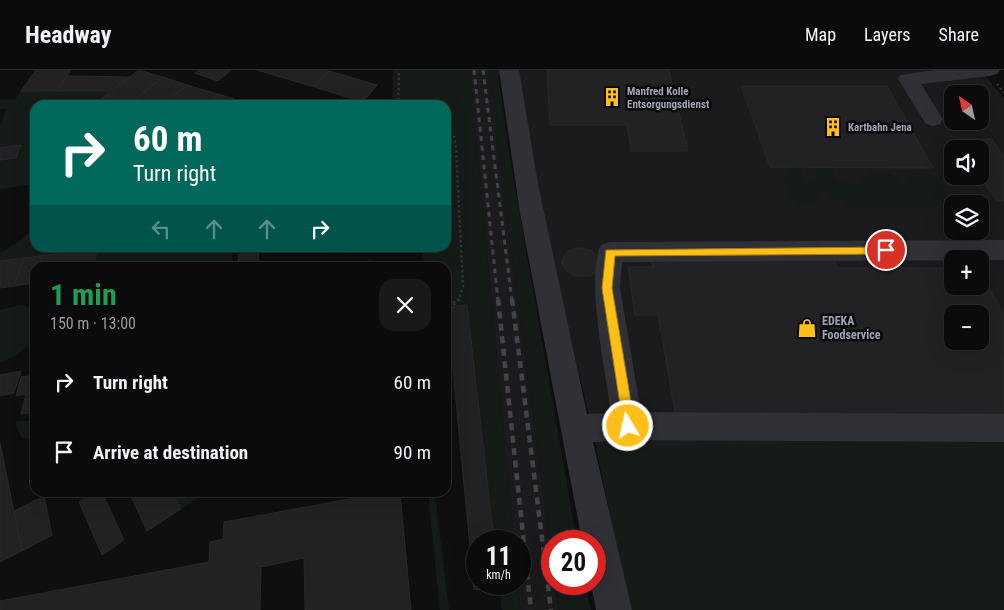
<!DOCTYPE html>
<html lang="en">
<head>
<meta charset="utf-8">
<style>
  body { margin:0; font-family:"Roboto Condensed",sans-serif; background:#19191b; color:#f1f3f6; height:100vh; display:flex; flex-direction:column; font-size:19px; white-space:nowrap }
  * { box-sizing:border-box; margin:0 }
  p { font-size:16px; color:#9a9b9d }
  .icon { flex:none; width:28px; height:28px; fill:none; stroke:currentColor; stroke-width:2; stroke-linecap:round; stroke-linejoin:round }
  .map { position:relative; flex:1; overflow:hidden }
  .side { position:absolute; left:30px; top:192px; width:421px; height:235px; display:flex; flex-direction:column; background:#0b0b0d; border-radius:15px; box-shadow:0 5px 20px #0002,0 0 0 1px #2b2b2e }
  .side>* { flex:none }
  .hud { position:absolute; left:30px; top:30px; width:421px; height:152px; border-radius:15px; box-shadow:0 5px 20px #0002,0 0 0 1px #2b2b2e; background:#00695c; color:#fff; overflow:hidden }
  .needle { width:32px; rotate:326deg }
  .buttons { position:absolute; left:944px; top:15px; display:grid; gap:10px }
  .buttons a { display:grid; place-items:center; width:45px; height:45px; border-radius:10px; background:#0b0b0d; box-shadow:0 5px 20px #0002,0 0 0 1px #2b2b2e; font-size:25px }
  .speed { position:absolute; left:466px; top:460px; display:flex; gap:10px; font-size:25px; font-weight:700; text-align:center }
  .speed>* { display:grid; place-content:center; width:65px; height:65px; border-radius:50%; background:#0b0b0d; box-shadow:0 5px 20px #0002,0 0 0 1px #2b2b2e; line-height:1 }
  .speed small { font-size:12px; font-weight:400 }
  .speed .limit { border:8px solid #d22; background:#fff; color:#111 }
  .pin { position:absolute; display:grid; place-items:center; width:42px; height:42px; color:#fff; margin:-21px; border:2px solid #fff; border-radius:50%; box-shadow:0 1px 5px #0007 }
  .me { position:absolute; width:55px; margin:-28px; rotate:351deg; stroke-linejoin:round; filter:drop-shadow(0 0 4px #0008) }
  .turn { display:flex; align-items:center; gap:18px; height:105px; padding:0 20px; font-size:22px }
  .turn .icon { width:65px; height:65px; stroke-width:2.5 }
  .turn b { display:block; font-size:35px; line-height:42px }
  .lanes { display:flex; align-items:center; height:48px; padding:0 20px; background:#0003; justify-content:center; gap:25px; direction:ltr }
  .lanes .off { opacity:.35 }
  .round { display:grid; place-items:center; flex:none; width:52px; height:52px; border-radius:15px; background:#19191b }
  .summary { display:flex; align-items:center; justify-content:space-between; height:85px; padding:0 20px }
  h1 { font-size:30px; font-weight:700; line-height:38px; color:#1e9e55 }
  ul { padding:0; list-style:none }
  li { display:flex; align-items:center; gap:15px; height:70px; padding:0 20px }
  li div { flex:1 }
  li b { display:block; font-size:19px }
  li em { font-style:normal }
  header { display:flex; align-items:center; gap:30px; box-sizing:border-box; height:70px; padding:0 25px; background:#0b0b0d; border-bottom:1px solid #2b2b2e }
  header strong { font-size:24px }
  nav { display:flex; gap:28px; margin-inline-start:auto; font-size:18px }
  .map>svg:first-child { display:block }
</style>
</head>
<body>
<header>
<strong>Headway</strong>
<nav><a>Map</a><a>Layers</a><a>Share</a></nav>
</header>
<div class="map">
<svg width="1004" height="540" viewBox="0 0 1004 540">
  <rect width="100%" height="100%" fill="#0f0f11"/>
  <path fill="#1b1b1e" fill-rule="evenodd" d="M470,0H487L552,492V514H555L559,540H520L518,514H520V471H514Z
    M517,0H981L1004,29V369L597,378L523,69ZM952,24H980V51H952ZM952,79H980V106H952ZM952,134H980V161H952ZM952,189H980V216H952ZM952,244H980V271H952Z"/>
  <path fill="#151c17" d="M393,0H470L514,471H494L467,236L447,237L446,198L424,197L422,180L403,182L384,178L334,184L333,178H446V35H392Z
    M487,0H507V4L498,5L510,89L577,471H552V492Z
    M21,21H112L97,32L105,35H35V114L0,119V56L6,39H0V29H15Z
    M788,97L800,98L805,111L819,108L815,98H832C832,111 847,115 859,116L868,102H888L905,113L910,102C915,102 921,102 926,103C938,105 950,120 951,131L940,136H846L827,123H821L819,130L813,136C791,135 791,127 784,108L788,102Z
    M35,155V178H233L231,198L136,197L145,191L110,195L109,197H93L98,178L0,191V183C14,175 26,168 35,155Z
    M371,190L379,192L387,197H319Z
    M20,235L35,238C35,257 39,269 22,281C14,287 9,290 0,291V240Z
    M33,342H35V368L27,369L21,367L15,352L33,350Z
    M1004,369V540H630L596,378Z
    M172,423H216L200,427L181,439Z
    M428,423H435L449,540H440Z
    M499,514H518L520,540H502Z
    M555,514H585L591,540H559Z"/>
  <path fill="#222225" stroke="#29292d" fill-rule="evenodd" d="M36,0H71L57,21H21Z
    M139,0L163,7L128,35H105L97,32Z
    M199,0H231L218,11L195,3Z
    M257,0H325L329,1L314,17Z
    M547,0H669L688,81H631L627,55H550Z
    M329,1L377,15L363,32L314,17Z
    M67,6L130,7L112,21H57Z
    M163,7L187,15L162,35H128Z
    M187,15L218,24L205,35H179L167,31Z
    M741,16H887L933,98L770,97Z
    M218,24L234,29L228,35H205Z
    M958,69H992L1004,87V131H996L980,105V79H964Z
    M21,75L16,88L0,90V78Z
    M98,178L93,198H35V213L14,216L24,188Z
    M239,178H267L259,180L258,191L238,194Z
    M575,178H583L592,181L598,187L597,200L590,206H574L565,199L562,192L564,186L567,182Z
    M833,187L837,198H952V216H980V201L1004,245V352H677L658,245H635L628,197H653L651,188ZM952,244H980V271H952Z
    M24,188L14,216L0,218V191Z
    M467,235L494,471H478V514H499V517L474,520L447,237Z
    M21,301L14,323L0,326V305Z
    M35,305V342L21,344L26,324L16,326L21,307Z
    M0,373L22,481L0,492Z
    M96,422H102L124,470L102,485L79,432Z
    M129,422H172L181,439L147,461Z
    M366,422H400L411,540H305L304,488L261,497L260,540H0V531L209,492L210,472L223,469L224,452L366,426Z
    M44,426L52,465L22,481L14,441Z"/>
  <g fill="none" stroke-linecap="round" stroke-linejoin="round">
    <path stroke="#36383d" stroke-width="2.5" stroke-dasharray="2 3" stroke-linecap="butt" d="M997,14L1004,23
      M398,35L399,0
      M446,60L454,65L456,79L463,217L458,231"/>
    <path stroke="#36383d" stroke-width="4" stroke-dasharray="2.5 4.5" stroke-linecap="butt" d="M446,235L458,232L459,229"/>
    <path fill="#303136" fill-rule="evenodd" d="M499,0H519L538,114L587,344L611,343C606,305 585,206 601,175L610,172L1004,170V190L622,192L620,218L641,342L1004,344V372L628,370L593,372L632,540H596L591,514H595V471H582L520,143Z
      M935,0H1000L997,4L990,6L921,14L943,49L940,54L933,56L926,54L898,9L901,5Z"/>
    <path stroke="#43444b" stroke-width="3" stroke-dasharray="5 4.5" stroke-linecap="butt" d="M474,0L498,231
      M483,0L512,231"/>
    <path stroke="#43444b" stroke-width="4.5" stroke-dasharray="7 5.5" stroke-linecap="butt" d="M498,229L531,540
      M512,229L551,540"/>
  </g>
  <path fill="#ffbf19" stroke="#a67c10" d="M886,177L891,180L886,184L615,186L612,218L635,356L633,360L628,362L624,360L602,218L606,180Z"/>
  <defs>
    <g id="building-bare" transform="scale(1.5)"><path d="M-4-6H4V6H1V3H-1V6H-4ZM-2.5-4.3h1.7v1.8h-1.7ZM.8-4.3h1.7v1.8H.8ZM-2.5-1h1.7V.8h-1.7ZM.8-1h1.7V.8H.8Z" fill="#ffbf19" stroke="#0a0a0c" stroke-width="2.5" paint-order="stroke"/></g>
    <g id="shop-bare" transform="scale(1.5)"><path d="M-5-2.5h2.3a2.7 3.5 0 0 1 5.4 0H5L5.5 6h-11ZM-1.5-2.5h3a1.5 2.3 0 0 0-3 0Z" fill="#ffbf19" stroke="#0a0a0c" stroke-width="2.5" paint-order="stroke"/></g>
  </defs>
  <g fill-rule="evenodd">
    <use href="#building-bare" x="612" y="27"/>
    <use href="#building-bare" x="833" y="57"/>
    <use href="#shop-bare" x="807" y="258"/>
  </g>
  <g text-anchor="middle" stroke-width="5" stroke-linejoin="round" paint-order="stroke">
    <g font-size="11" font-weight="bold" fill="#9fa4b3" stroke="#0a0a0c" text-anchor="start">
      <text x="627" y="25">Manfred Kolle<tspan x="627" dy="13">Entsorgungsdienst</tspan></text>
      <text x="848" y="61">Kartbahn Jena</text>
    </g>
    <g font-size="12" font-weight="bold" fill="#9fa4b3" stroke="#0a0a0c" text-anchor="start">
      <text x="822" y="255">EDEKA<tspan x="822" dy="14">Foodservice</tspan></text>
    </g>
  </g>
</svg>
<div class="buttons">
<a><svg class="needle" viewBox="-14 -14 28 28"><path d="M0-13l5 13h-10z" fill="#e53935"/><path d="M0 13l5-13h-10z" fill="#9a9b9d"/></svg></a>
<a><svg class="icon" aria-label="sound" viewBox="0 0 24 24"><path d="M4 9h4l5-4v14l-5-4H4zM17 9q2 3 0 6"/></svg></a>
<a><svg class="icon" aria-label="layers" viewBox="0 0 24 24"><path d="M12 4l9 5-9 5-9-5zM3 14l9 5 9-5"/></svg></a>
<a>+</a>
<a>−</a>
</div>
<div class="speed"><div>11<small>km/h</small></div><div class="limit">20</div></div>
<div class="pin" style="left:886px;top:180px;background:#d93025"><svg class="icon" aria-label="arrive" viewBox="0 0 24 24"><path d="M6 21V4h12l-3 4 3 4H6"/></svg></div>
<svg class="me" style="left:628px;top:356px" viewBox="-20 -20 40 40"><circle r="17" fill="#ffbf19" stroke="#fff" stroke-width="3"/><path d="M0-11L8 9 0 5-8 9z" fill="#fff"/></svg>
<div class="hud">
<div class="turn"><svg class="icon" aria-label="right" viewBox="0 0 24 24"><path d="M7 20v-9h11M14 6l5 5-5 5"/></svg><div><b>60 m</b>Turn right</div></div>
<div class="lanes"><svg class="icon off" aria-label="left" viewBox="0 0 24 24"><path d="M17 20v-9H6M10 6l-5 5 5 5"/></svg><svg class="icon off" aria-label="ahead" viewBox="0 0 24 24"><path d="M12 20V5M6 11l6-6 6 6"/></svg><svg class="icon off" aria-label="ahead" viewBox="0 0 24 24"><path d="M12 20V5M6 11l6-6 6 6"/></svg><svg class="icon" aria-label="right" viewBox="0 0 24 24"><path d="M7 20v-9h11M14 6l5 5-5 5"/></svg></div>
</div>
<section class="side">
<div class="summary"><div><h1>1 min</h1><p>150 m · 13:00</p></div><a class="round"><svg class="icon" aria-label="close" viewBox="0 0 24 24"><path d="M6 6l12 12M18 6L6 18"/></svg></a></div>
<ul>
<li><svg class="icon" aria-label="right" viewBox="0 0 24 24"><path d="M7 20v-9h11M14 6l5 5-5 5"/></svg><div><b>Turn right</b></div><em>60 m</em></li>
<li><svg class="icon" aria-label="arrive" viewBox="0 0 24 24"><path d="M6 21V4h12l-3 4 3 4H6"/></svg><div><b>Arrive at destination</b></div><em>90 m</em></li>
</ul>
</section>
</div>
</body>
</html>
